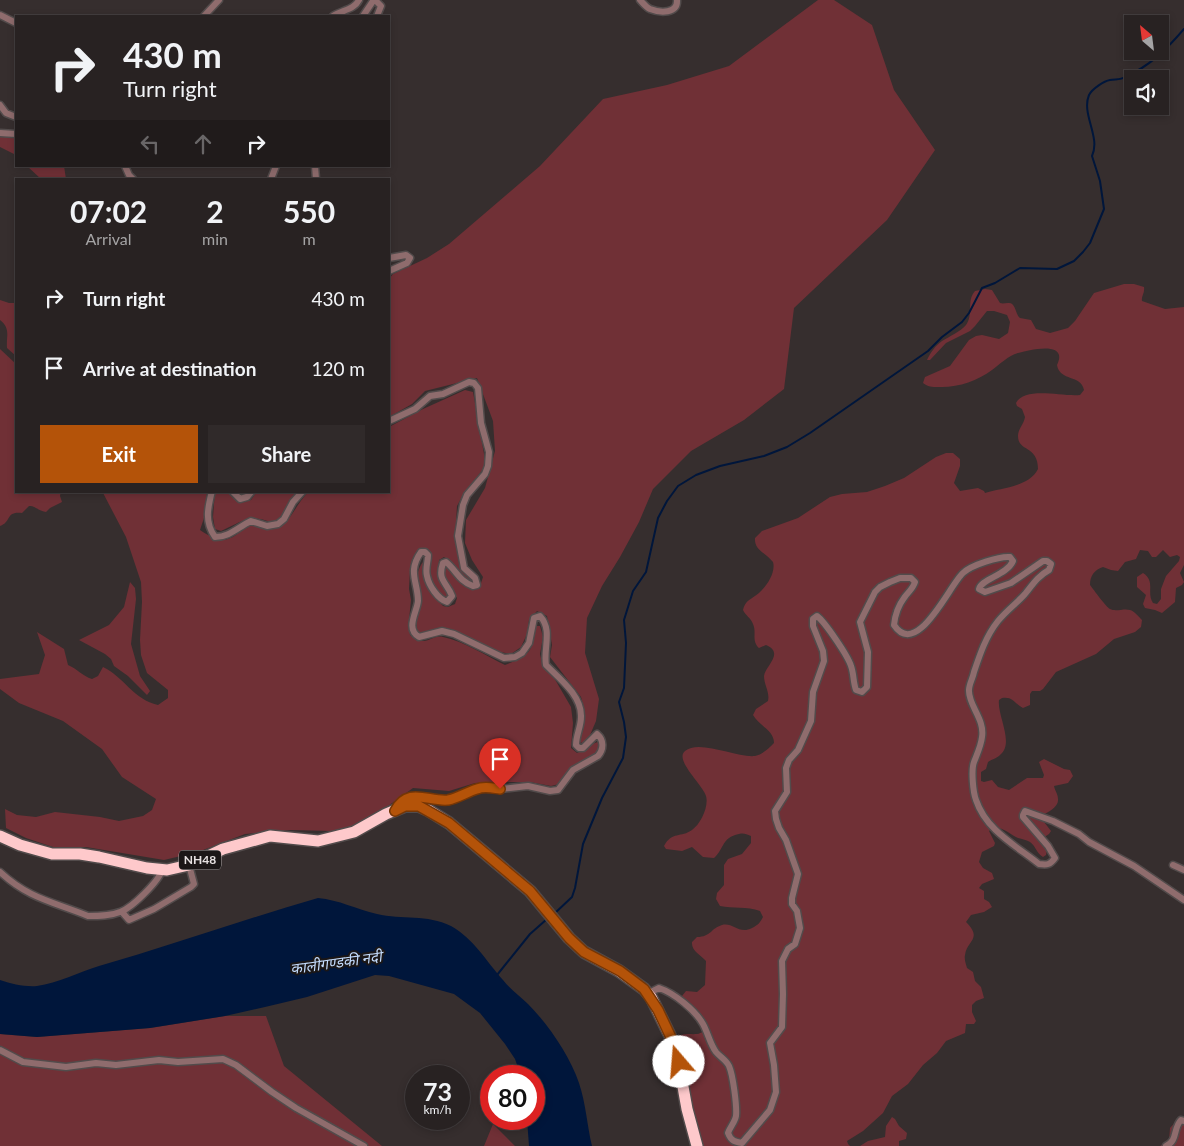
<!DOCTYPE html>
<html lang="en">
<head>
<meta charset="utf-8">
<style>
  body { margin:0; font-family:Lato,"Noto Sans Devanagari",sans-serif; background:#302a2a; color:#f1f3f6; height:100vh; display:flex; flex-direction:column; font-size:19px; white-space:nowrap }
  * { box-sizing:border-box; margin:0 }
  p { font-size:16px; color:#a5a4a5 }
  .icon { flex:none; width:28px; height:28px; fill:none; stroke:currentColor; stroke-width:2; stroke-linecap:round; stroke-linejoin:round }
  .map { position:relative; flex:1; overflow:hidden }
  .drawer { position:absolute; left:15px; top:178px; width:375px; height:315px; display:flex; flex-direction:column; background:#282222; border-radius:0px; box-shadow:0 2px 8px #0003,0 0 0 1px #443f40 }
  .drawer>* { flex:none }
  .guide { position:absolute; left:15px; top:15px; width:375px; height:152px; border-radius:0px; box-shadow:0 2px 8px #0003,0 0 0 1px #443f40; background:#282222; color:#f1f3f6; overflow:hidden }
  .needle { width:32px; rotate:332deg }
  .buttons { position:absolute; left:1124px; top:15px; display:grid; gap:10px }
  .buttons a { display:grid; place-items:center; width:45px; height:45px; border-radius:0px; background:#282222; box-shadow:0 2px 8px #0003,0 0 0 1px #443f40; font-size:25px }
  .speed { position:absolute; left:405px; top:1065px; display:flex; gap:10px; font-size:25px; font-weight:700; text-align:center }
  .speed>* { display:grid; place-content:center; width:65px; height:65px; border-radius:50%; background:#282222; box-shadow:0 2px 8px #0003,0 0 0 1px #443f40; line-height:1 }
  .speed small { font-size:12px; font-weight:400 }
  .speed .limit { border:8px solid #d22; background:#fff; color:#111 }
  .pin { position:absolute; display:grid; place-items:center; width:42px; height:42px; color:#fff; margin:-51px -21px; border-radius:50% 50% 50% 0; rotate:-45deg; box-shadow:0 0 5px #0007 }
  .pin .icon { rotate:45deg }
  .me { position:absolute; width:55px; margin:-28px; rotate:342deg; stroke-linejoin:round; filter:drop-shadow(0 0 4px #0008) }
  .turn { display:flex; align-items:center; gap:18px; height:105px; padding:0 25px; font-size:22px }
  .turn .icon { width:65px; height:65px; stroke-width:2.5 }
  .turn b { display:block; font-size:35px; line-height:42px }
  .lanes { display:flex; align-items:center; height:48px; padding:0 25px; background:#0003; justify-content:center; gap:25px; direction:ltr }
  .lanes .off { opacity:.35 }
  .eta { display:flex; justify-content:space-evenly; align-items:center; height:85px; text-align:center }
  .eta b { font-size:30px; font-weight:700; line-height:35px }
  .cta { display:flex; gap:10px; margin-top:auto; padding:10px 25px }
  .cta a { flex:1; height:58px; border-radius:0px; background:#b45309; color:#fff; font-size:20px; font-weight:700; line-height:58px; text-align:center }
  .cta a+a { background:#302a2a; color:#f1f3f6 }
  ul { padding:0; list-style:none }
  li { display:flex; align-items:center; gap:15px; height:70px; padding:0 25px }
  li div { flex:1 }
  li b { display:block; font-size:19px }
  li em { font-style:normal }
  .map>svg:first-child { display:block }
</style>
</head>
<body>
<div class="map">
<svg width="1184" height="1146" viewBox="0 0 1184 1146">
  <rect width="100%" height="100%" fill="#362e2e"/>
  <path fill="#703036" d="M818,0H834L872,25L894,90L935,150L887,220L794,308L784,389L744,420L691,451L653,489L639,522L620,557L602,586L587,618L585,653L599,699L596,721L590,735L583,743L579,742L585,712L581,697L550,657L552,645L547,616L537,611L529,620L527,634L521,647L511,654L500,652L450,629L439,628L419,633L417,629C415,612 412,572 424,561C421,579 430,593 443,606L448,607L455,604L457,598C452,589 439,578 447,567C457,579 463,589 479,589L483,577L472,560L465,543L466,520L485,488L495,451L493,421L477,378L425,391L412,404L389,417V279L393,274L427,258L449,244L540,166L603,99L667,85L729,66Z
    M0,135L16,137V155L0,147Z
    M27,166H64L66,179H41Z
    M1124,284H1134L1144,287C1145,293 1141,296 1142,301L1165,309L1184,307V565L1180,573L1184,582L1182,585L1176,588L1175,602L1162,613L1155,610L1145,608L1143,604L1146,595L1137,587V577L1143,573C1156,581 1146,593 1153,603L1157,604L1161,599V589L1166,576L1179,561L1180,557L1177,555L1170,557L1163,550L1156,557H1152L1148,551L1140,550L1136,559L1125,562L1118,571L1111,570L1103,567C1094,570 1090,576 1090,585C1094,590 1106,607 1110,609C1116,612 1124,608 1130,610C1134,611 1139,617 1142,620L1141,627L1135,632L1114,639L1096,654L1056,672L1043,689L1040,691H1032L1030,694V705L1023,708C1015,704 1013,696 1002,698L999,700C997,715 1014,742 1001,754C998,758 992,759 988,762L986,769L981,772V781L984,782L992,780L998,787L1009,790L1027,778H1043L1044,775L1039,762L1044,759L1064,769L1070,770L1073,776L1068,783L1054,786C1055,791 1058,794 1058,799C1059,807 1048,812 1043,815L1041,818L1051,831L1049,834L1043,838C1043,844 1048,850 1046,855L1043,857C1036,853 1036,846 1030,842C1027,840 1022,839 1018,838C1009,834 998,822 989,831L995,843L994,846L982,852L979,862L983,868L992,873L994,879L982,884L979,888L984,891V899L989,902L992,907L984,912L971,915L966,922C983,939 967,940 965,955C964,959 966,964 967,968L973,972L975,981L981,987L984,998L976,1001L972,1005V1012L976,1021L974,1024H966L965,1033L946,1041L937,1053L923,1065L908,1084L892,1096L883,1113L863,1131L847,1141L848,1144L850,1146H699L694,1112L688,1099L675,1038C688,1029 697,1040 707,1028L706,1021L682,999V996L686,991L697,992L705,985L706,961C701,955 691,951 692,942L697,937C711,937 711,928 722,925C733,922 739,935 752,928C758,925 760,923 763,917L760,911C747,906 733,909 720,906L716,899L717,893L724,885V865L728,859L742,854L751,843V836C746,834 744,833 739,834C721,838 725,848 714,858L703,857L692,847L682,851L666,849L664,846C672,831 681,838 692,830C701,824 709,806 706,796C703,785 674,760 685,751C699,739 737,758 755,756C763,754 768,749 774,743C774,730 759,726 753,715L756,709L768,701C770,692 764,685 764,676C765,666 785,653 766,645L759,648C751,640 757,633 753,624C751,618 745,615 743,610C745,600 752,599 759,593C767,586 776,572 773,562C766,553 754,550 755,538L762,531L798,518L830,497L842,494L867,492L885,486L904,478L936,457L946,453H953L960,459V466L954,483L960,491L978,488L984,491L985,493C1001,488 1029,487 1038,469C1038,445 1018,452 1018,436C1018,429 1024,424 1025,417L1022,409L1017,406L1016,403C1025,386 1062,397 1080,395L1084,390C1081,374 1060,382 1057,365C1069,340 1029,350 1018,353C1008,356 1000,364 992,370C977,381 957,388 938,387C932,387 928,387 923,383L925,377L950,366L969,340L976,336L982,335L999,339L1008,333L1010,322L1007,315L994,311H987L975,326L970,331L946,343L930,360H927C931,352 935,346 942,341C950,336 960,332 966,325C974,314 966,301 975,291L985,289L992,290L1000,303C1003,304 1005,303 1008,303C1016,302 1015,314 1020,318L1031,320L1036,329L1050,333L1068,328L1075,321L1094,293Z
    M0,300L9,303H16V356L7,348C6,335 11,329 0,320Z
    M0,349L16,364V491H61L60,496L62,502L50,508L46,512C38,511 36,506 29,506L22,513C5,511 12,522 0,526Z
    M465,390L473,392L484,454V468L464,493L457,506L455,539L459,563L464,571L474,580L471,583C460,576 455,564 444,557L439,560C438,578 440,582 450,597L448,599C429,587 429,572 428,551L415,556L410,570L409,589L411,600L409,620L410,635C428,649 430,634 443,637C463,641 487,656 505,665C529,656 533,652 536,626H540L543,637L540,654L543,667L553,676L571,707L573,723L571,748L577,753C585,750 589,744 598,742V749L594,755L568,772L559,784L551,786L530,782H505L475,783L449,791L413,788L377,814L356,825L332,831L291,830L245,834L198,852L164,860L86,847H53L26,838L6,828L5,809L17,815L36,817L55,812L100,817L119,821L143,816L152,810L156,799L122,777L102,749L63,721L19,703L0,689V679L39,674L45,655L37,632L64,649L68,665C78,669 82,676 92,679L98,676L103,667C124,677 134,700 158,705L168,698V690L147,673L141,655L140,640L142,602L141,582L126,537L102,491H207L205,515L200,530C226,547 229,540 252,523C290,538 287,514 309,491H389V427L423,409Z
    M215,491H228L230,495L240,503L251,500L257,491H297L281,516L273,523C249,513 243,521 221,531L215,529L213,517Z
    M130,582L135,588L136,599L131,644L140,676L150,691L147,695L128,676L114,666L111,659L105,654L79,640L109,625L124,607Z
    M225,1016H266L284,1066L382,1146H0V1034L37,1037L150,1028Z
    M1181,1116L1184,1117V1146H1160L1169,1141L1170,1128Z
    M892,1117L895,1119L899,1126L907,1133L906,1139L899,1141V1146H860L868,1141L885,1137L886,1126Z
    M493,1124L515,1146H484Z"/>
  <path fill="#00163b" d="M318,898C339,900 356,909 377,914C402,920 427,914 451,926C474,939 486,961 503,980C510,989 520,996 528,1004C548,1024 570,1056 579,1083C586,1104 587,1125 592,1146H529L527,1119H534V1076H521L515,1059L505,1044L480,1013L469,1005L454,994L389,976L375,975L307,997L265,1007L225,1016L150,1028L37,1037L0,1034V980C12,984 25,987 37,986C58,983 79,972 99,966C173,945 245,919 318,898Z"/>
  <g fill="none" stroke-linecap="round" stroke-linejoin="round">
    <path stroke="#00163b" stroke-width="2" d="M555,913L572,897L575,888L583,844L602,798L623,758L626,737L624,722L619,702L624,688L626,643L624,620L633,591L646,572L658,518L667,501L678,486L696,475L720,466L764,456L787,447L810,433L928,351L942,337L962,322L969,313L982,288L995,283L1020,268L1057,269L1074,261L1083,252L1090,243L1104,209L1100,181L1092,156C1101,137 1081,114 1089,95C1092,89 1104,81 1110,80C1116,79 1121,80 1125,77C1150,66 1167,49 1184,29
      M497,975L530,934L547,919"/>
    <g stroke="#524b4b" stroke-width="9">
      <path id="street" d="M640,0C643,3 646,7 650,9C660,13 678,14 677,0
        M0,15L16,23
        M204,16L219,0
        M333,16C342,10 354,10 359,0
        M363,16L373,1H376L381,6L377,16
        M0,105L6,113L16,117
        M0,133L16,134
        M125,166L129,175L133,179
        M315,166L316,179
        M271,179L276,166
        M389,258L406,255L410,258L407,263L389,271
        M389,421L415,409L430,396L443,394L469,382L474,383L478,388L481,423L489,452L488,466L485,474L467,495L463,505L458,536L464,568L475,578L477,585L473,586C458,580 457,571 446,562L443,563C437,581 447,582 452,596L447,602C438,599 429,586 427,576C425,569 428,562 428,555L425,552H421C407,572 418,582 418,601C417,612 405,629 419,637L442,631L454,634L504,658L515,657L522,653L529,643L534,618L540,616C553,630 543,649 546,665C560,679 582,696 581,717C581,727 576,735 576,745L579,748H583L597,734C604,740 604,749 598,756L573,770L558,790L550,791L528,786L500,789L479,788L447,800L414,797L403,801L398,805
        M212,491C208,507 204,522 215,537C230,537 238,527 251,521L267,526L278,524L284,519L293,502L303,491
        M232,491L240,499L247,497L252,491
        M1173,865L1184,870
        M0,872C29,899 54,902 88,916C99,916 110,916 120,912C132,908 159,881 162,870
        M122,912L129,920L154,909L191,887L194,884L189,865
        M651,997L653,991L659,988C674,993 695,1010 703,1024C708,1033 710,1044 716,1052C720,1057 726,1060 729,1066C733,1075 737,1106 736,1116C735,1122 730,1127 728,1133C731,1141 735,1142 742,1143L770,1110L776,1092L774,1065L770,1043L782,1027L783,994L782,961L788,949L795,944L800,928L797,911L792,904V898L798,874L786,840L779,828L776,819L775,811L787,792L786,768L789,760L798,750L811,721L813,692L824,661L823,651L813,626V619L817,616C825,622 848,656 851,666C854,674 853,682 856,690L862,692L867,687L868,652L860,622L875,592L880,587L890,582L900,578H911L915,582C913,589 908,592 904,598C898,606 895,615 894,625C917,660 950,584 963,573C971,565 1000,556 1010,557L1013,561C1007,575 981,579 979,589L985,592L1011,583L1043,561H1047L1051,564L1049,570C1038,576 1033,584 1025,594C1017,603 1006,611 998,621C986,636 980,654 974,672C973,678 969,684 969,690C968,705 985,719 982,737C981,746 977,754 974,762C971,770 973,792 976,800C986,830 1015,845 1039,864C1047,865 1050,865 1055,858L1048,846L1023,817V815L1025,811L1053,821L1079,834L1089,842L1134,866L1184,900
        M0,1050L23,1062L66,1067L96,1063L116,1065L159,1060L178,1062L223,1059L236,1065L272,1092L296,1108L364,1146
        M1166,1146C1178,1141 1173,1128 1181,1120L1184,1121"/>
    </g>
    <g stroke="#524b4b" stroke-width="14">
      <path id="highway" d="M0,836L20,845L52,854H80L99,857L147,868L167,870L189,865L223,849L270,836L318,841L354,832L386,814L405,806H419L428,810L449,823L530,891L569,938L584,952L619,971L644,989L651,997L676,1048L687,1109L697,1146"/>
    </g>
    <use href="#street" stroke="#8f6c6d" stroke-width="6"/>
    <use href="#highway" stroke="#fec9cb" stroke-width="11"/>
  </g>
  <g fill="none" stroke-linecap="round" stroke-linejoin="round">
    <g stroke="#753606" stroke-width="12">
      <path id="route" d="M500,789C492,788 484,786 477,789C467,792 458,798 448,800C428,802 408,786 395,811L405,806H419L449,823L530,891L569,938L584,952L620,971L644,989L658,1010L676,1048L679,1062"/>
    </g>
    <use href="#route" stroke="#b45309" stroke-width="9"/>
  </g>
  <g text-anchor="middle" stroke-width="4" stroke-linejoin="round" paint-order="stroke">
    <rect fill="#1b1717" stroke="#a9a4a4" stroke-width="1" x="179" y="850.5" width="42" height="19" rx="4"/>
    <g font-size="12" font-weight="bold" fill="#e6e1e1">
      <text x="200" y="864">NH48</text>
    </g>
    <g font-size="15" font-style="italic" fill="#c3dbfc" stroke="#1b1717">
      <text transform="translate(336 963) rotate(-8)" y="5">कालीगण्डकी नदी</text>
    </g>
  </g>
</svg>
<div class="buttons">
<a><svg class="needle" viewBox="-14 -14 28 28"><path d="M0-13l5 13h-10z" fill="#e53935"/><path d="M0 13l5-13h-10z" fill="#a5a4a5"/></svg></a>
<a><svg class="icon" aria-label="sound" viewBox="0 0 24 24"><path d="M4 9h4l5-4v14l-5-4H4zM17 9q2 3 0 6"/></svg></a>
</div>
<div class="speed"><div>73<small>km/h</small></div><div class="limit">80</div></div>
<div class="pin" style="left:500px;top:789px;background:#d93025"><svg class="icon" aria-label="arrive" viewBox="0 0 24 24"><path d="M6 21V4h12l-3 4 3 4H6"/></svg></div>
<svg class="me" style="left:679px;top:1062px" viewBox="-20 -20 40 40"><circle r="19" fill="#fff"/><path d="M0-13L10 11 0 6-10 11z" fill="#b45309"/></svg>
<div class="guide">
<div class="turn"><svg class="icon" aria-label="right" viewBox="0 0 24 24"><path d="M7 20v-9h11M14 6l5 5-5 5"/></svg><div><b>430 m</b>Turn right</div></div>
<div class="lanes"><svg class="icon off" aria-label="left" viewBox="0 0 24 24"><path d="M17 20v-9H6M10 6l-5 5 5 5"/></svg><svg class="icon off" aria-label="ahead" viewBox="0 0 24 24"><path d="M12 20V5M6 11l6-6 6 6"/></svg><svg class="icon" aria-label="right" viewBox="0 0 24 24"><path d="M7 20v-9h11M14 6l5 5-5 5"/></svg></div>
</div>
<section class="drawer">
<div class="eta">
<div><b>07:02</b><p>Arrival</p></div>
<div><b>2</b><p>min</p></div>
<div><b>550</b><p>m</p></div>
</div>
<ul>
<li><svg class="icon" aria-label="right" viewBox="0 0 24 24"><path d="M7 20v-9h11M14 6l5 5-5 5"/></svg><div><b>Turn right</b></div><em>430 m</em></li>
<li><svg class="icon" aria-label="arrive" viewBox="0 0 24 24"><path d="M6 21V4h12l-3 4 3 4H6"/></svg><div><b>Arrive at destination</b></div><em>120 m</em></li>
</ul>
<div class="cta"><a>Exit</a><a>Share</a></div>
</section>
</div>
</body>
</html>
